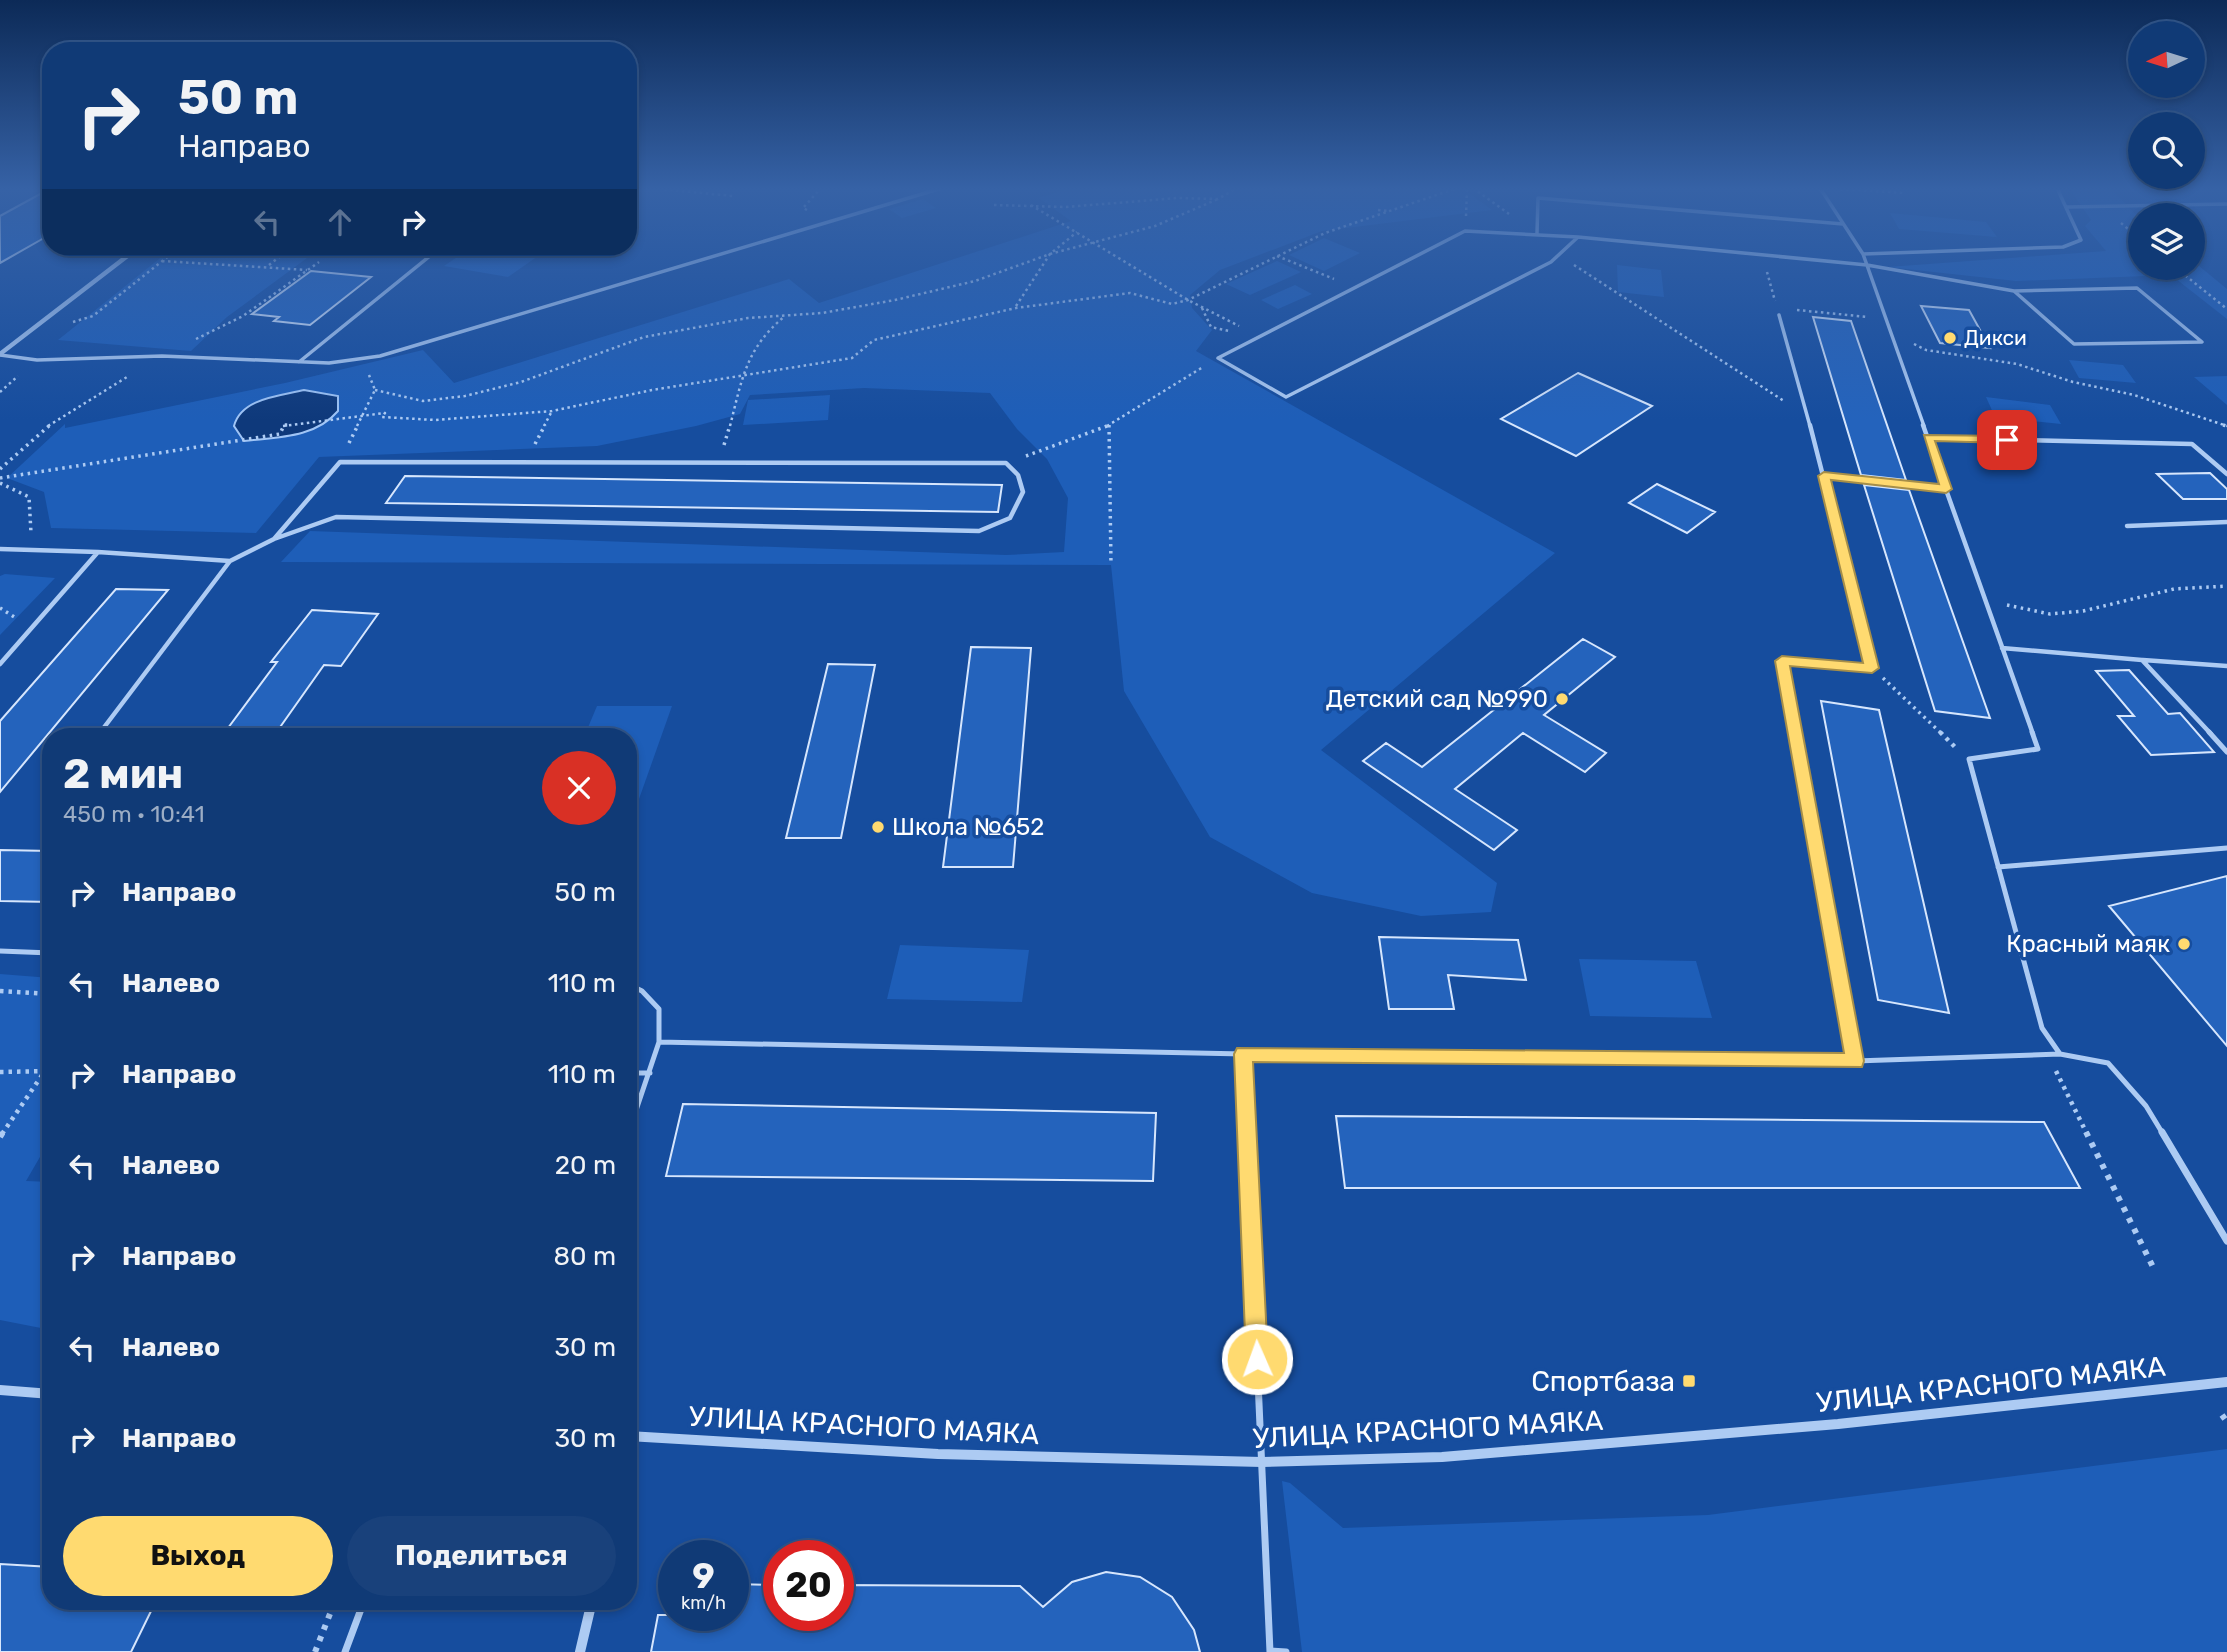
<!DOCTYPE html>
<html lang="ru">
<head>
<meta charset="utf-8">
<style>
  body { margin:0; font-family:Rubik,sans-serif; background:#19417b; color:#f1f3f6; height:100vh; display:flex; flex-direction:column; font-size:26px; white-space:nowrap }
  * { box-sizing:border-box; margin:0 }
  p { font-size:23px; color:#9cadc5 }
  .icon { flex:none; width:38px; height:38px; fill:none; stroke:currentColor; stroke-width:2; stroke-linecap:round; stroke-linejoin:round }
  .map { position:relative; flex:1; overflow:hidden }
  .details { position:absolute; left:42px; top:728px; width:595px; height:882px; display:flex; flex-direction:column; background:#103a76; border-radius:28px; box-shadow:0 4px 10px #0003,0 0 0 2px #305488 }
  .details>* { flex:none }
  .guide { position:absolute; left:42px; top:42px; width:595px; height:214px; border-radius:28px; box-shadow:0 4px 10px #0003,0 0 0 2px #305488; background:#103a76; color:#f1f3f6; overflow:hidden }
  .needle { width:46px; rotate:266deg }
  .controls { position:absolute; left:2128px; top:21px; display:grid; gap:14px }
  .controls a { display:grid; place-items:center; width:77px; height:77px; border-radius:50%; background:#103a76; box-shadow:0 4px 10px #0003,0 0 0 2px #305488; font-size:35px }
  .speed { position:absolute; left:658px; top:1540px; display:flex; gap:14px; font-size:35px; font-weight:700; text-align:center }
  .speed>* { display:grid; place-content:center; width:91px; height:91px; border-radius:50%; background:#103a76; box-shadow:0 4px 10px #0003,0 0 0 2px #305488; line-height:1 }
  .speed small { font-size:18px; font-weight:400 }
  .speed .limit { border:10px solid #d22; background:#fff; color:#111 }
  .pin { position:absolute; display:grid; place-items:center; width:60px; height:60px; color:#fff; margin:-30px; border-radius:14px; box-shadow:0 4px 10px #0006 }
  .me { position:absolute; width:77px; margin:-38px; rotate:358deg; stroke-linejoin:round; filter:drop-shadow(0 0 5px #0008) }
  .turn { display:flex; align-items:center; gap:24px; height:147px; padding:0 21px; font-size:32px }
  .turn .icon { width:91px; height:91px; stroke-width:2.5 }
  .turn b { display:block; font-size:49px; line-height:60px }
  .lanes { display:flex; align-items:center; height:66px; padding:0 21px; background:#0003; justify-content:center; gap:35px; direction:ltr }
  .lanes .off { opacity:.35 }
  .round { display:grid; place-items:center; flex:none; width:74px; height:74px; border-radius:37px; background:#19417b }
  .head { display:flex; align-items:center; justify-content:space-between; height:119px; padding:0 21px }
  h1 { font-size:42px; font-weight:700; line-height:52px }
  .cta { display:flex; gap:14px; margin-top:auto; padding:14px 21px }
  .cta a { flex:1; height:80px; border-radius:42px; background:#ffda70; color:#111; font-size:28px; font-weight:700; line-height:80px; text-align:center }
  .cta a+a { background:#19417b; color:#f1f3f6 }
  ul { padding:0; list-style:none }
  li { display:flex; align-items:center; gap:21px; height:91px; padding:0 21px }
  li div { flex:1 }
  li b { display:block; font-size:26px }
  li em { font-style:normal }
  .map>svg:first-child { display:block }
</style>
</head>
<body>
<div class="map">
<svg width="2227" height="1652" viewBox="0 0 2227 1652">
  <rect width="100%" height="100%" fill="#164d9e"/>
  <path fill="#1e5eb8" d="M1070,188H1462L1492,210L1322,231L1220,270L1190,295L1192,308L1212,330L1196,351L1555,553L1321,750L1497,883L1491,912L1421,916L1312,893L1210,837L1124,691L1111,565L281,562L310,531L1006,555L1064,552L1068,498L1047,459L1017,429L990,393L864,388L750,395L740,414L696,426L597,446L319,457L256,533L51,528L44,492L7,478L65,424V428L285,383L423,350L454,383L789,279L819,303L1071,221L1039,198Z
    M2069,188H2110L2140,219V268H2193V261L2227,289V319L2171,275L2016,281L1888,267L2106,251L2085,226L2091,220Z
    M923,199L936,208L902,218L889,209Z
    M1890,213L1986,222L1997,237L1899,229Z
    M1324,238L1360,253L1324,271L1289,255Z
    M174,247H322L227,317L191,351L58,340Z
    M472,247H551L508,277L444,266Z
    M1277,261L1301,272L1250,295L1226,284Z
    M1617,265L1661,270L1664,297L1618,292Z
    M1295,285L1312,294L1278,309L1261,300Z
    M2069,360L2123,365L2136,383L2079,378Z
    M2227,376V405L2194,377Z
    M830,395L828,420L743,425L748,400Z
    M1986,397L2050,405L2061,424L1995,417Z
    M5,574L55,578L0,635V576Z
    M597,706H672L628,830V737H584Z
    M900,945L1029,950L1022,1002L887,999Z
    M1579,959L1696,961L1712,1018L1590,1016Z
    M0,974L51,978V1138L26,1181L51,1182V1330L0,1320Z
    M2227,1449V1652H1302L1282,1481L1290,1483L1343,1528L1708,1515Z"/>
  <path fill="#0e397b" stroke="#a0c5f6" stroke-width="2" d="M304,390L338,396V411C315,438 278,437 244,441L234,426C241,398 280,396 304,390Z"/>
  <path fill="#2463bc" stroke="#d6e6fd" stroke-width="2" d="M51,188V234L0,263V216Z
    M311,271L371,277L310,325L274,321L279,317L252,314Z
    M1921,306L1969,310L1990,348L1940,343Z
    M1813,317L1851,321L1906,480L1861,475Z
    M1578,373L1652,406L1576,456L1501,419Z
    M2210,473L2227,489V499H2183L2157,474Z
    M405,476L1002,485L998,512L386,503Z
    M1657,484L1715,512L1687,533L1629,503Z
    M1864,485L1909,490L1990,718L1935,711Z
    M116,589L168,590L0,792V721Z
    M312,610L378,614L341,666L324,665L278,730L228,728L277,662H271Z
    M1583,639L1615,657L1544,715L1606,753L1585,772L1523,733L1455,789L1517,830L1494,850L1363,761L1386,743L1422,767Z
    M971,647L1031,648L1013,867H943Z
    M828,664L875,665L841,838H786Z
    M2129,670L2168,714L2180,713L2214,752L2151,755L2118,716H2134L2096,671Z
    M1821,701L1879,710L1949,1013L1878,1000Z
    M0,850L51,851V902L0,901Z
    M2227,876V1046L2109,906Z
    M1379,937L1518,940L1526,980L1448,975L1454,1009H1389Z
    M683,1104L1156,1113L1153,1181L666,1176Z
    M1336,1116L2044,1122L2080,1188H1345Z
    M0,1564L51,1567V1601H156L131,1652H0Z
    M1106,1572L1140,1577L1172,1597L1194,1630L1200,1652H651L658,1615H733V1584L779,1585V1615H838V1585L1020,1586L1043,1607L1072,1582Z"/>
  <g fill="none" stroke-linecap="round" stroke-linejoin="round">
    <path stroke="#adcbf3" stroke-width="2.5" stroke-dasharray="2.5 3.5" stroke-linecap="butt" d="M652,188L733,196
      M1473,188L1509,214
      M1840,189L1905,193
      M994,205L1066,207L1177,198L1218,199L1237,188
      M1031,205L1188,300L1239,326
      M807,210L803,208L821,188
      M1378,210L1389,211
      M1466,216L1467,188
      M2121,223L2140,239
      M1277,256L1334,279
      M162,261L307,270
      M269,265L292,247
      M1574,265L1784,401
      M2176,268L2227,309
      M1767,272L1775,301
      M1016,306L1050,254L1077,232
      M1202,308L1211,327L1229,331
      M1797,310L1868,317
      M73,322L93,316L180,247
      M196,339L243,316L319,262
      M1914,344L1926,350L2017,364L2073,382L2134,395L2227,426
      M375,390L423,401L465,396L521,382L644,337L748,318L822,313L895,300L975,281L1050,254L1155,226L1218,199
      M0,392L18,376
      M48,426L127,377
      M283,426L385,413L382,417L435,420L552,411L652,390L852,358L874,340L1016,308L1130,293L1172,304L1188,300L1325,233L1457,188
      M357,426L375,390L369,375
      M544,426L552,411
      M730,426C742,379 746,348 785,316
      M1107,426L1203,367"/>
    <path stroke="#adcbf3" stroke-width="3.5" stroke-dasharray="2.5 4.5" stroke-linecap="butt" d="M1109,425L1111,565
      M2223,425L2227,426
      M349,443L358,425
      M535,444L545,425
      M724,445L730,425
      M1026,456L1107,426
      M0,469L50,425
      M0,478L280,434L284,425H288
      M0,483L29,497L31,533
      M2007,605L2050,614L2083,611L2174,589L2227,586
      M0,608L16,618
      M1883,678L1942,734"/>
    <path stroke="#adcbf3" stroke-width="4.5" stroke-dasharray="3.5 5" stroke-linecap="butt" d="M1940,732L1955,747
      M0,991L51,994
      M2056,1071L2087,1134
      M0,1072L51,1071
      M2,1134L51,1062"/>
    <path stroke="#adcbf3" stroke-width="6" stroke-dasharray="5 7" stroke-linecap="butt" d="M2086,1132L2155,1271
      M0,1137L3,1132
      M2222,1415L2227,1422
      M315,1652L335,1601"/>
    <path stroke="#adcbf3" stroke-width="3.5" d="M1820,188L1863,254L1924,426
      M2067,207L2227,204
      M1465,231L1578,237L1551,262L1286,397L1218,358Z
      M1537,233L1538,198L1843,224
      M1578,237L1867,265L2014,291
      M1863,254L2063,247L2081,240L2057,188
      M2137,288L2202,342L2074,344L2014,291Z
      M1779,315L1810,426
      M0,355L37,360L162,356L329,363L380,356L942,188
      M299,362L441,247"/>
    <path stroke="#adcbf3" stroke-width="4.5" d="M1923,425L2033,734
      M1928,438L2192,444L2227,474
      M340,462L1006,463L1018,475L1023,492L1010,518L979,531L336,517L274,539Z
      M1824,476L1946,489
      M2127,526L2227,522
      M0,549L98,552L0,664
      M98,552L230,561L99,734
      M230,561L274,539
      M2002,648L2142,660L2211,734
      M2143,660L2227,666
      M1795,734L1782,661L1872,668L1810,425"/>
    <path stroke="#adcbf3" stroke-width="5" d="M1795,732L1855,1061
      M2032,732L2038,749L1969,759L2042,1028L2060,1054L2108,1063L2146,1106L2163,1134
      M2209,732L2227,752
      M97,737L100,732
      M51,798L45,806H51
      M1998,867L2227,848
      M0,951L51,953
      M628,984L642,991L659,1009V1042L1244,1054L1855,1061L2060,1054
      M1244,1054L1247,1134
      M628,1073H650
      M628,1134L659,1042"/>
    <path stroke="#adcbf3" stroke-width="7" d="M1247,1132L1270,1652
      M2162,1132L2227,1241
      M628,1135L629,1132
      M1270,1651L1286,1652
      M345,1652L364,1601"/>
    <path stroke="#adcbf3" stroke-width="4.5" d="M0,354L139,247"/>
    <path stroke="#adcbf3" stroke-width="10" d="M0,1390L51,1394
      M628,1436L938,1454L1262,1462L1442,1457L1838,1424L2227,1382
      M628,1451L632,1436
      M580,1652L592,1601"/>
  </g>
  <linearGradient id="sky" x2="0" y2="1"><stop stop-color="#0c2a57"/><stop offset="0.45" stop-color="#3662a6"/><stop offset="1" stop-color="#3662a6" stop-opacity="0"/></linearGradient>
  <rect width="2227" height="420" fill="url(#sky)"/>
  <path fill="#ffda70" stroke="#a68e49" stroke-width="2" d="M1924,435L2007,436L2013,440L2007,443L1935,441L1952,489L1946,493L1831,480L1879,668L1872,673L1790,666L1864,1061L1862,1067L1253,1062L1268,1359L1265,1366L1257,1370L1249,1366L1246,1359L1234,1054L1237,1048L1844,1053L1775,661L1782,656L1863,663L1818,476L1824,472L1939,484Z"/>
  <g fill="#ffda70" stroke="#164d9e" stroke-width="2.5">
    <circle cx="1950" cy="338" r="7"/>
    <circle cx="1562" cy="699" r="7"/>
    <circle cx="878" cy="827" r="7"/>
    <circle cx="2184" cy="944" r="7"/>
    <rect x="1682" y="1374" width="14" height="14" rx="3.5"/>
  </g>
  <g text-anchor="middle" stroke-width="7" stroke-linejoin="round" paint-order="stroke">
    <g font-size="21" fill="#fff" stroke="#164d9e" text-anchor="start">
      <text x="1964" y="345">Дикси</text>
    </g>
    <g font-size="24" fill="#fff" stroke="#164d9e" text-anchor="end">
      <text x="1548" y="707">Детский сад №990</text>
      <text x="892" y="835" text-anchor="start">Школа №652</text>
      <text x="2170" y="952">Красный маяк</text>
    </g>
    <g font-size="28" fill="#fff" stroke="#164d9e" text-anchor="end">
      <text x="1675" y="1391">Спортбаза</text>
    </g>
    <g font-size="28" fill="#fff" stroke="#164d9e">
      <text transform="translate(1991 1384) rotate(-6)" y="10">УЛИЦА КРАСНОГО МАЯКА</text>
      <text transform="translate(864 1425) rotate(3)" y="10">УЛИЦА КРАСНОГО МАЯКА</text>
      <text transform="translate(1428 1429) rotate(-3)" y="10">УЛИЦА КРАСНОГО МАЯКА</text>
    </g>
  </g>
</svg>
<div class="controls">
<a><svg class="needle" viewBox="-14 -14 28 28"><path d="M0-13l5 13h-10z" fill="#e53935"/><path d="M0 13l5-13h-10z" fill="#9cadc5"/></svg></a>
<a><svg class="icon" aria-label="search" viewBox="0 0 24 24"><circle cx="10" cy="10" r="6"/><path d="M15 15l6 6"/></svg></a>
<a><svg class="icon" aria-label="layers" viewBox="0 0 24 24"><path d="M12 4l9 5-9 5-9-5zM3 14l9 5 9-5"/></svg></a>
</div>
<div class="speed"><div>9<small>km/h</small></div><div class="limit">20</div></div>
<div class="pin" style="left:2007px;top:440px;background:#d93025"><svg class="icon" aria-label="arrive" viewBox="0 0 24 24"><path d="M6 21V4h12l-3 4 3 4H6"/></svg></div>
<svg class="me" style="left:1257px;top:1359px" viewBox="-20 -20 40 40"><circle r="17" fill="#ffda70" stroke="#fff" stroke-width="3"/><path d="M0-11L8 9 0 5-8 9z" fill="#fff"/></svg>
<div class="guide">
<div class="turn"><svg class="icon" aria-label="right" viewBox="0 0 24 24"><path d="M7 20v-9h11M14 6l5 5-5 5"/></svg><div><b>50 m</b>Направо</div></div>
<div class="lanes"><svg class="icon off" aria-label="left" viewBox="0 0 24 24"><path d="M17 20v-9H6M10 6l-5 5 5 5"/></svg><svg class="icon off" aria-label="ahead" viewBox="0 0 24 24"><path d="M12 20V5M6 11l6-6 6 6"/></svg><svg class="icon" aria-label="right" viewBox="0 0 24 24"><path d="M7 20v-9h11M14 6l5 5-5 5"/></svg></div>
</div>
<section class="details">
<div class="head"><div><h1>2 мин</h1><p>450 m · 10:41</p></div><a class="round" style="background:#d93025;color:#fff"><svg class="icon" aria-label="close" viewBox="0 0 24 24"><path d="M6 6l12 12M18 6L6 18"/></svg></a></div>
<ul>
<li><svg class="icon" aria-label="right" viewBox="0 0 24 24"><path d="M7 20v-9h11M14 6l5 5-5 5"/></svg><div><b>Направо</b></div><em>50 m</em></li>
<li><svg class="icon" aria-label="left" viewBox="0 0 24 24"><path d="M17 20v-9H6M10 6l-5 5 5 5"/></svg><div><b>Налево</b></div><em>110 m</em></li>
<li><svg class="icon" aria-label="right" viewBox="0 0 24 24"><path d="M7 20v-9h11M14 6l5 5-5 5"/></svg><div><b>Направо</b></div><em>110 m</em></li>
<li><svg class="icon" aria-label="left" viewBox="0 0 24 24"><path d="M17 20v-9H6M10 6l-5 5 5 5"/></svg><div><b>Налево</b></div><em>20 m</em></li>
<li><svg class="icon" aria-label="right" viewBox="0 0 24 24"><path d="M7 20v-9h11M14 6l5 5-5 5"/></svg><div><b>Направо</b></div><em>80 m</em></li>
<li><svg class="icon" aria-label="left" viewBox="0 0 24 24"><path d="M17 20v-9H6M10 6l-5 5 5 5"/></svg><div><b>Налево</b></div><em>30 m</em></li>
<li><svg class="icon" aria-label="right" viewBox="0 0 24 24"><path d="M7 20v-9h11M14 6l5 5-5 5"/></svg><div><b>Направо</b></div><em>30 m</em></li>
</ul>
<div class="cta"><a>Выход</a><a>Поделиться</a></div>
</section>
</div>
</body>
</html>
